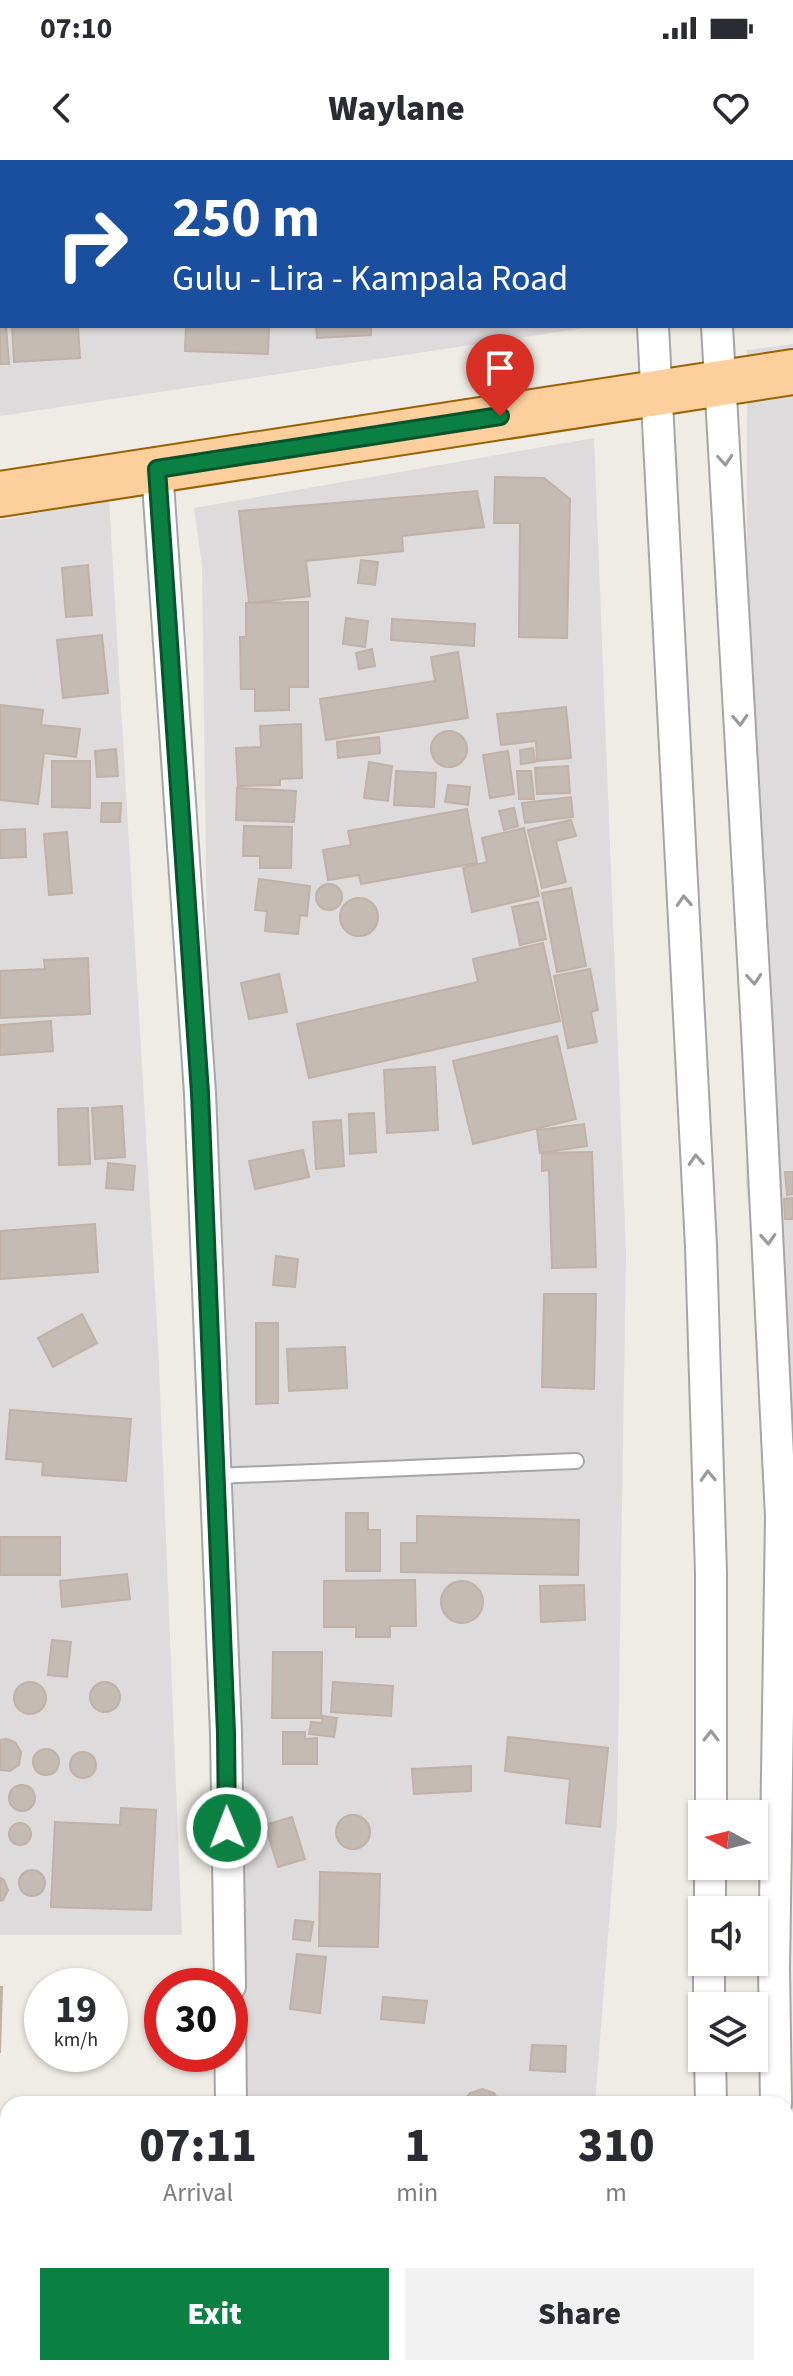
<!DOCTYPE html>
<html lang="en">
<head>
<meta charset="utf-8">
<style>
  body { margin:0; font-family:"Source Sans 3",sans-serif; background:#f2f2f3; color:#2b2b33; height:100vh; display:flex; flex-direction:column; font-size:30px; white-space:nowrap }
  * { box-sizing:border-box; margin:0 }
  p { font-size:26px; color:#7c7c81 }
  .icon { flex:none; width:44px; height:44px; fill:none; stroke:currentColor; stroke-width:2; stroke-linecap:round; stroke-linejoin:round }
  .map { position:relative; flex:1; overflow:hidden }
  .details { position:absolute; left:0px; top:1936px; width:794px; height:280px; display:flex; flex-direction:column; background:#fff; border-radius:24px 24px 0 0; box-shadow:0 2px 6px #0004 }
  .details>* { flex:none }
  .top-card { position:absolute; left:0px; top:0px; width:794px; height:168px; box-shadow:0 2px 6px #0004; background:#1a4fa0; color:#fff; overflow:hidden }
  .needle { width:52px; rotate:277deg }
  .tools { position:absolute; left:688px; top:1640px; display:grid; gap:16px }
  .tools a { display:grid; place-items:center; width:80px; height:80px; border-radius:0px; background:#fff; box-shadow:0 2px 6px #0004; font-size:40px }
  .speed { position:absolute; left:24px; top:1808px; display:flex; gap:16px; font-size:40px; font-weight:700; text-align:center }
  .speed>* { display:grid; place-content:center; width:104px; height:104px; border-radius:50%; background:#fff; box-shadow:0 2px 6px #0004; line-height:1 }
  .speed small { font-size:20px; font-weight:400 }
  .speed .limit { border:12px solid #d22; background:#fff; color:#111 }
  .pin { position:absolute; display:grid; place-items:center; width:68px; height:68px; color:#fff; margin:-82px -34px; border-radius:50% 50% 50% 0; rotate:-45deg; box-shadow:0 0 8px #0007 }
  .pin .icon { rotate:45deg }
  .me { position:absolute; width:88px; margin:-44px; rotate:359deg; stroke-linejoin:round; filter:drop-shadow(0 0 6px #0008) }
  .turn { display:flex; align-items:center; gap:28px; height:168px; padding:0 40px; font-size:36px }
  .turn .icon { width:104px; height:104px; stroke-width:2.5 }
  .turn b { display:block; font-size:56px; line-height:68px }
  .eta { display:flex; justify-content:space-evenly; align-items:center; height:136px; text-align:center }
  .eta b { font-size:48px; font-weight:800; line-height:56px }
  .cta { display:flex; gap:16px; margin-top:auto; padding:16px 40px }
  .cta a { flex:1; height:92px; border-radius:0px; background:#0b8043; color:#fff; font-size:32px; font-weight:800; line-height:92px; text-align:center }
  .cta a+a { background:#f2f2f3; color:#2b2b33 }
  .status { display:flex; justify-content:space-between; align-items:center; height:56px; padding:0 40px; background:#fff; direction:ltr }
  .status svg { height:22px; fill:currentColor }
  header { display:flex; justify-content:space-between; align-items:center; height:104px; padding:0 40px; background:#fff; font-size:36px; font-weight:800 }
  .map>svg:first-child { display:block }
</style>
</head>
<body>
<div class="status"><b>07:10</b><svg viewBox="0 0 49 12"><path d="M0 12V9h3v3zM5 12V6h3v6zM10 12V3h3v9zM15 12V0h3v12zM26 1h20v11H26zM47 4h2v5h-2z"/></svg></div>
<header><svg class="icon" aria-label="back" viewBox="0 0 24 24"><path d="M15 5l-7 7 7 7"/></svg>Waylane<svg class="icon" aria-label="heart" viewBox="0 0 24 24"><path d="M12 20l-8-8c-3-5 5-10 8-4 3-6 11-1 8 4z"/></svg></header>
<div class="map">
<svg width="793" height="2216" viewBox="0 0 793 2216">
  <rect width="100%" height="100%" fill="#efebe5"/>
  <path fill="#dddbdc" d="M0,0H613V2H2V166H597L0,256Z
    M692,0H793V114L792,2H692Z
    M793,184V1435L746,1026L747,190Z
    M594,278L626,1094L617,1659L595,1944H222L230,1894V1826H221L202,405L194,348Z
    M109,340L158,1182L182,1775H0V360Z
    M241,2208H514L560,2216H240Z"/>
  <path fill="#c4bbb4" stroke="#c1b1a7" stroke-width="2" d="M103,0H142V2H103Z
    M244,0H297V2H244Z
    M300,0H369V2H300Z
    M0,62L2,166H6L9,204H0Z
    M12,166H78L80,198L14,202Z
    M186,166H269L268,194L185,191Z
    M316,166H371V175L317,178Z
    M495,317L544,318L570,339L567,478L519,477L520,363H494Z
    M477,331L484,367L402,376L403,391L306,401L310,436L249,443L239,351Z
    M361,400L378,402L375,425L358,423Z
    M88,405L92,455L66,457L62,408Z
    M308,442V527H289V550L255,551V529H241L240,477H246V443Z
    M346,458L368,461L365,487L343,484Z
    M392,459L475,464L474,486L391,480Z
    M102,475L108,533L63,538L57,480Z
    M372,489L375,506L359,509L356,493Z
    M458,492L468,558L326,580L320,539L435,521L431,497Z
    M0,545L43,550L41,565L80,569L76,597L44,593L38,644L0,640Z
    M566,547L571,598L537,601L536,581L501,585L497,554Z
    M301,564L302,618L280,619V625L238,626L236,588L261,587L260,566Z
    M431 589a18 18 0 1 1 36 0a18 18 0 1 1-36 0Z
    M379,577L380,593L338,598L337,582Z
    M533,588L535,602L521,604L520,590Z
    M116,589L118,616L97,617L95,591Z
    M508,591L514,634L490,638L483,595Z
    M52,601H90V648L52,647Z
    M369,602L392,606L388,641L364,638Z
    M568,606L570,633L537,634L535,608Z
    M396,611L436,613L434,647L394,645Z
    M517,611H531L534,639H519Z
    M448,625L470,627L468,645L445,642Z
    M237,628L296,631L294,662L236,660Z
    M571,637L573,657L525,663L522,643Z
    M102,643H121L120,662H101Z
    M514,648L518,666L504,670L499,651Z
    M467,649L477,703L361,724L359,715L328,720L323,690L351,685L348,671Z
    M571,660L576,676L556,681L566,722L542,728L528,670Z
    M244,666L292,667L291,708H260V696H243Z
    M524,668L539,736L472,752L463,708L487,702L482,678Z
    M25,669L26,697L0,698V670Z
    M67,672L72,733L49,735L44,674Z
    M259,719L310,726L307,756L300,755L298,774L265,771L267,751L255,750Z
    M316 737a13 13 0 1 1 26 0a13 13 0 1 1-26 0Z
    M571,728L586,806L557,812L542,733Z
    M340 757a19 19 0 1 1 38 0a19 19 0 1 1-38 0Z
    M538,742L546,779L520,785L512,747Z
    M543,783L560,861L309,918L297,864L478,822L473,799Z
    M88,798L90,854L0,858V811L45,809L44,800Z
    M590,809L598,850L591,852L597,882L568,888L554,816Z
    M279,814L287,852L249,859L241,823Z
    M51,861L53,891L0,895V865Z
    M557,876L576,959L473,984L453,901Z
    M435,907L438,970L387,973L384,910Z
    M122,946L125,997L95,999L92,948Z
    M88,948L90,1004L59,1005L58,949Z
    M374,953L376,992L350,994L349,954Z
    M341,960L344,1006L316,1009L313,962Z
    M584,964L587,986L540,993L537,970Z
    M303,990L309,1017L255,1029L249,1001Z
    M592,992L596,1107L552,1108L549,1010L542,1011V993Z
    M108,1003L135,1006L133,1030L106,1028Z
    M785,1012H793V1034L787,1035Z
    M793,1038V1059H785L784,1039Z
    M95,1064L98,1112L0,1119V1071Z
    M276,1096L298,1099L295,1127L273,1125Z
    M544,1134H596L594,1229L542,1227Z
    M82,1154L97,1183L53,1207L38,1178Z
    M256,1163H278V1243L256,1244Z
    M345,1187L347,1228L289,1231L287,1189Z
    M10,1250L131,1259L126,1321L42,1315L43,1302L6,1299Z
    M346,1353H368V1370H380V1411H346Z
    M417,1356L579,1360L578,1415L401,1412V1383H417Z
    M0,1377H60V1415H0Z
    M127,1414L130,1439L62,1447L60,1421Z
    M415,1420L416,1466H390V1477H356V1467H324V1421Z
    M441 1442a21 21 0 1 1 42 0a21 21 0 1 1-42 0Z
    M584,1425L585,1460L541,1462L540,1426Z
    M52,1480L71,1482L67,1517L48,1515Z
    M273,1492H322L321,1558H272Z
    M333,1522L393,1526L391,1556L331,1552Z
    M14 1538a16 16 0 1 1 32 0a16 16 0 1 1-32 0Z
    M90 1537a15 15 0 1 1 30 0a15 15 0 1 1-30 0Z
    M323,1556L337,1558L334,1577L309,1574L311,1562L322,1563Z
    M283,1572H305V1579L317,1578V1604H283Z
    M508,1577L608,1588L600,1667L566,1663L570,1619L505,1611Z
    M6,1579L15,1582L21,1592L19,1605L10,1611L0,1610V1580Z
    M33 1602a13 13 0 1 1 26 0a13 13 0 1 1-26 0Z
    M70 1605a13 13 0 1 1 26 0a13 13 0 1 1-26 0Z
    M471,1606V1631L414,1634L412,1609Z
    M9 1638a13 13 0 1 1 26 0a13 13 0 1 1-26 0Z
    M121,1648L156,1650L151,1750L51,1747L55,1662L120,1665Z
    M336 1672a17 17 0 1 1 34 0a17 17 0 1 1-34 0Z
    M292,1657L305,1699L278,1707L265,1665Z
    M9 1674a11 11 0 1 1 22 0a11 11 0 1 1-22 0Z
    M19 1723a13 13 0 1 1 26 0a13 13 0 1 1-26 0Z
    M320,1712L380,1714L378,1787L319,1786Z
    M0,1718L4,1720L8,1730L3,1740L0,1741Z
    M295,1760L313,1762L310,1781L293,1779Z
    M297,1794L326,1797L320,1853L290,1849Z
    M0,1827H2L0,1893Z
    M383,1837L427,1841L424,1863L381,1859Z
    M532,1885L566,1886L565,1912L530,1910Z
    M482,1929L494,1933L500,1944H461L470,1933Z
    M514,1940L552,1942V1944H514Z
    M0,2022H4V2082H0Z
    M370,2208H390L393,2216H366Z"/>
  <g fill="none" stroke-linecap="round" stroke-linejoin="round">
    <g stroke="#a6a6a6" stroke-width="18">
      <path id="lane" d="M216,1316L576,1301"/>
    </g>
    <g stroke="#a6a6a6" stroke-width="34">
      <path id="street" d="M644,0V2
        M707,0L708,2
        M653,166L701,1086L711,1413V1654
        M717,166L757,869L781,1357L774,1809L776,1944
        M157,309L200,933L226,1573L230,1826
        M710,1750V1706
        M709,1846V1802
        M230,1860L231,1944
        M710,1898L711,1944
        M0,2159H8
        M715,2216V2208
        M780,2216V2208"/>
    </g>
    <g stroke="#996100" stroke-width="48">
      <path id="primary" d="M0,334L793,212"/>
    </g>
    <use href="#lane" stroke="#fff" stroke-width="14"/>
    <use href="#street" stroke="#fff" stroke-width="30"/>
    <use href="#primary" stroke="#fccf9d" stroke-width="44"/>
  </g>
  <defs><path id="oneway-chevron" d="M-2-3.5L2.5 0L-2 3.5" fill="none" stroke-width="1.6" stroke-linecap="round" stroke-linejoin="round" transform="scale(2)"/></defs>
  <g stroke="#9a9a9a">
    <use href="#oneway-chevron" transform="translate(725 300) rotate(86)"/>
    <use href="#oneway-chevron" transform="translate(740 560) rotate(87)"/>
    <use href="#oneway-chevron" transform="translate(684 741) rotate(-93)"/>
    <use href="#oneway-chevron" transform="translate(754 819) rotate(86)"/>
    <use href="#oneway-chevron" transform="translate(696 1000) rotate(-93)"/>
    <use href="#oneway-chevron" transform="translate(768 1079) rotate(87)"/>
    <use href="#oneway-chevron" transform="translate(708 1316) rotate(-92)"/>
    <use href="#oneway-chevron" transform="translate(711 1576) rotate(-90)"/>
  </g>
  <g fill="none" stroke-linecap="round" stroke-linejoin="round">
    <g stroke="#07532c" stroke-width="20">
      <path id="route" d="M227,1668L226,1573L200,933L157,309L500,256"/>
    </g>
    <use href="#route" stroke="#0b8043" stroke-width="14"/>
  </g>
</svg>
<div class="tools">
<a><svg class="needle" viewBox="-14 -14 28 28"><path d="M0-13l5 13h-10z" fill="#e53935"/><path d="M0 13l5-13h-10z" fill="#7c7c81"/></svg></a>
<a><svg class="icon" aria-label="sound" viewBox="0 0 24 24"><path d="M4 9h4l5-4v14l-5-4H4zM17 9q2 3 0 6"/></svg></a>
<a><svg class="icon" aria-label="layers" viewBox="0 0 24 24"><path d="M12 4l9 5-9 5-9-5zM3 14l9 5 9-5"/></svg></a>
</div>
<div class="speed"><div>19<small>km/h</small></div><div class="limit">30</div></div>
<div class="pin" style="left:500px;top:256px;background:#d93025"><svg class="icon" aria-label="arrive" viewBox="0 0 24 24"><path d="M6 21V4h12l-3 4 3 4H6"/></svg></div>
<svg class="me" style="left:227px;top:1668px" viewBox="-20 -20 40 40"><circle r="17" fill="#0b8043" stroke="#fff" stroke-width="3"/><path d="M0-11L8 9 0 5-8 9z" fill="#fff"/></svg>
<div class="top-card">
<div class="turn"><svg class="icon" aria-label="right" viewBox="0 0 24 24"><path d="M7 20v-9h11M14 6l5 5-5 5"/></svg><div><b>250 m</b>Gulu - Lira - Kampala Road</div></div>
</div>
<section class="details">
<div class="eta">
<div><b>07:11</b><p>Arrival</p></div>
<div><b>1</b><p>min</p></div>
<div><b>310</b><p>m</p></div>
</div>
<div class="cta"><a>Exit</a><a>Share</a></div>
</section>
</div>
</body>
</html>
